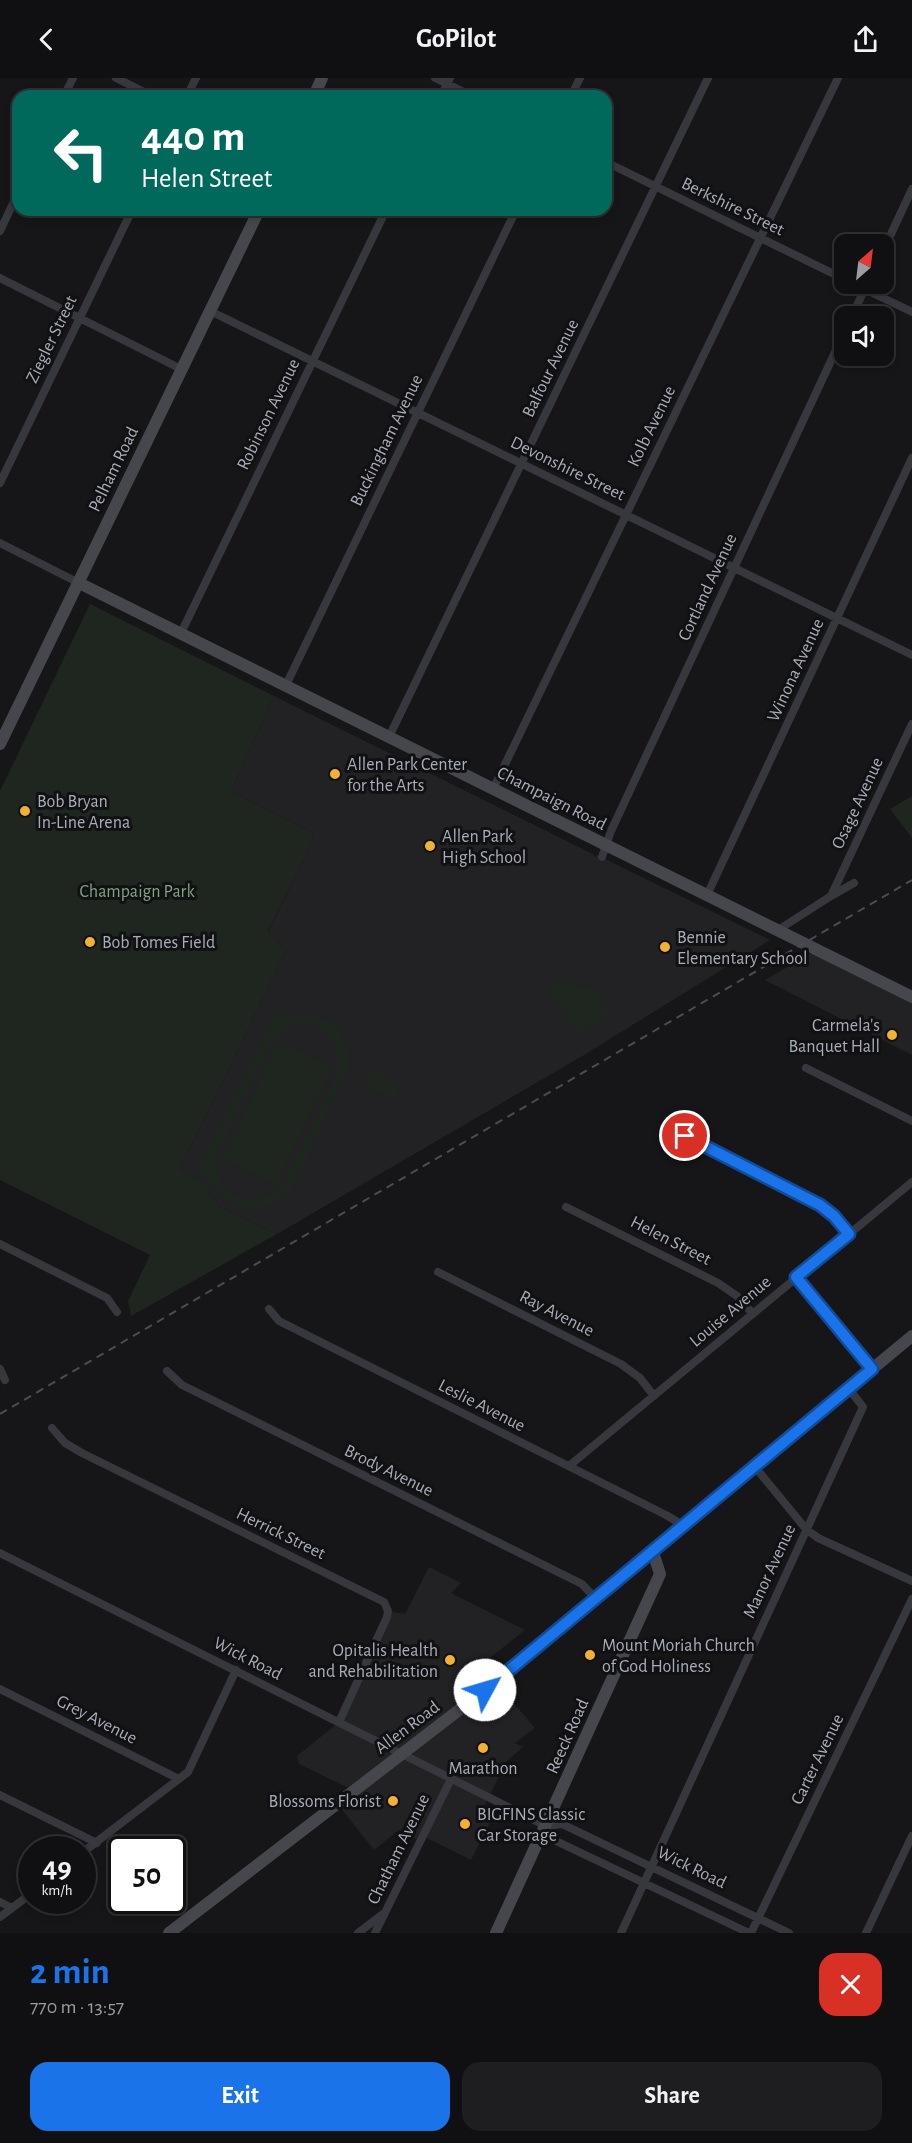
<!DOCTYPE html>
<html lang="en">
<head>
<meta charset="utf-8">
<style>
  body { margin:0; font-family:"Alegreya Sans",sans-serif; background:#1e1e20; color:#f1f3f6; height:100vh; display:flex; flex-direction:column; font-size:22px; white-space:nowrap }
  * { box-sizing:border-box; margin:0 }
  p { font-size:20px; color:#9c9d9f }
  .icon { flex:none; width:33px; height:33px; fill:none; stroke:currentColor; stroke-width:2; stroke-linecap:round; stroke-linejoin:round }
  .map { position:relative; height:1855px; overflow:hidden }
  .details { display:flex; flex-direction:column; background:#101012; flex:1 }
  .details>* { flex:none }
  .hud { position:absolute; left:12px; top:12px; width:600px; height:126px; border-radius:18px; box-shadow:0 3px 9px #0003,0 0 0 2px #303032; background:#00695c; color:#fff; overflow:hidden }
  .needle { width:39px; rotate:28deg }
  .controls { position:absolute; left:834px; top:156px; display:grid; gap:12px }
  .controls a { display:grid; place-items:center; width:60px; height:60px; border-radius:12px; background:#101012; box-shadow:0 3px 9px #0003,0 0 0 2px #303032; font-size:30px }
  .speed { position:absolute; left:18px; top:1758px; display:flex; gap:12px; font-size:30px; font-weight:700; text-align:center }
  .speed>* { display:grid; place-content:center; width:78px; height:78px; border-radius:50%; background:#101012; box-shadow:0 3px 9px #0003,0 0 0 2px #303032; line-height:1 }
  .speed small { font-size:15px; font-weight:400 }
  .speed .limit { border:3px solid #111; border-radius:9px; background:#fff; color:#111 }
  .pin { position:absolute; display:grid; place-items:center; width:51px; height:51px; color:#fff; margin:-26px; border:3px solid #fff; border-radius:50%; box-shadow:0 2px 6px #0007 }
  .me { position:absolute; width:66px; margin:-33px; rotate:51deg; stroke-linejoin:round; filter:drop-shadow(0 0 4px #0008) }
  .turn { display:flex; align-items:center; gap:21px; height:126px; padding:0 30px; font-size:27px }
  .turn .icon { width:78px; height:78px; stroke-width:2.5 }
  .turn b { display:block; font-size:42px; line-height:51px }
  .round { display:grid; place-items:center; flex:none; width:63px; height:63px; border-radius:18px; background:#1e1e20 }
  .overview { display:flex; align-items:center; justify-content:space-between; height:102px; padding:0 30px }
  h1 { font-size:36px; font-weight:600; line-height:45px; color:#1a73e8 }
  .button { display:flex; gap:12px; margin-top:auto; padding:12px 30px }
  .button a { flex:1; height:69px; border-radius:18px; background:#1a73e8; color:#fff; font-size:24px; font-weight:600; line-height:69px; text-align:center }
  .button a+a { background:#1e1e20; color:#f1f3f6 }
  header { display:flex; justify-content:space-between; align-items:center; height:78px; padding:0 30px; background:#101012; font-size:27px; font-weight:600 }
  .map>svg:first-child { display:block }
</style>
</head>
<body>
<header><svg class="icon" aria-label="back" viewBox="0 0 24 24"><path d="M15 5l-7 7 7 7"/></svg>GoPilot<svg class="icon" aria-label="share" viewBox="0 0 24 24"><path d="M12 15V3M7 8l5-5 5 5M5 13v7h14v-7"/></svg></header>
<div class="map">
<svg width="912" height="1855" viewBox="0 0 912 1855">
  <rect width="100%" height="100%" fill="#161618"/>
  <path fill="#222225" d="M274,618L593,776L595,779L597,777L770,862L584,977L277,1156L220,1129L208,1114L179,1093L286,873L268,854L314,760L312,754L231,713Z
    M817,872L912,919V977L765,902Z
    M429,1489L461,1505L451,1515L525,1552L481,1587L535,1650L515,1665L523,1669L507,1683L480,1736L491,1743L471,1782L423,1758L420,1763L399,1752L374,1772L337,1725L353,1712L299,1686L297,1678L339,1644L388,1533L405,1536Z"/>
  <path fill="#1e261f" fill-rule="evenodd" d="M90,526L274,618L231,713L312,754L314,760L268,853L286,873L179,1093L210,1109L208,1114L220,1129L277,1156L131,1238L128,1223L150,1177L0,1102V713Z
    M912,718V760L890,731Z
    M556,902L576,906L586,913L589,908L604,916L601,923L609,939L577,957L557,922L553,923L549,915Z
    M277,930L286,935L283,941C320,928 351,950 349,989L291,1113C262,1142 223,1138 208,1097L205,1103L196,1098ZM307,946C332,951 340,970 338,993L284,1105C256,1137 210,1118 218,1075L274,961C284,950 293,947 307,946Z
    M279,963L333,989L276,1107L222,1081Z
    M371,991L402,1007L394,1022L363,1007Z"/>
  <g fill="none" stroke-linecap="round" stroke-linejoin="round">
    <path stroke="#37383d" stroke-width="8" d="M116,0L152,18
      M435,0L472,18
      M64,18L73,0
      M187,18L196,0
      M441,18L450,0
      M571,18L580,0
      M606,84L844,201
      M0,153L18,115
      M884,171L912,111
      M0,200L181,291
      M854,206L912,234
      M210,233L912,577
      M852,238L867,206
      M0,405L132,132
      M0,465L79,505
      M181,555L386,132
      M286,607L516,132
      M389,659L708,0
      M493,711L838,0
      M602,779L611,753L844,255
      M707,817L912,380
      M831,818L854,805
      M778,852L831,818L912,646
      M806,990L912,1043
      M685,1058L820,1127L834,1138L849,1156
      M566,1129L718,1205L737,1218L753,1236
      M0,1166L107,1220L117,1234
      M438,1194L621,1286L640,1300L654,1318
      M796,1199L872,1291
      M269,1231L279,1243L666,1437L684,1448
      M0,1291L5,1302
      M167,1293L182,1307L582,1506L596,1521
      M52,1350L65,1365L82,1375L384,1524L388,1533L387,1539L339,1644
      M569,1388L912,1104
      M755,1389L806,1451L818,1460L912,1503
      M0,1475L546,1748L554,1762L749,1855
      M0,1611L179,1701
      M0,1717L97,1765
      M546,1748L562,1746L789,1855
      M82,1775L188,1694L236,1592
      M0,1824L12,1830
      M0,1839L32,1815
      M358,1855L383,1836
      M375,1855L451,1701
      M621,1855L863,1329L849,1311
      M751,1855L912,1521
      M866,1855L912,1758"/>
    <path stroke="#45474d" stroke-width="12" d="M314,18L322,0
      M79,505L912,919
      M0,666L259,132
      M169,1855L485,1612L912,1258
      M496,1855L660,1496L653,1474"/>
    <path stroke="#4a4c52" stroke-width="2" stroke-dasharray="8 6" stroke-linecap="butt" d="M0,1336L912,802"/>
  </g>
  <g fill="none" stroke-linecap="round" stroke-linejoin="round">
    <g stroke="#114b97" stroke-width="15">
      <path id="route" d="M485,1612L872,1291L796,1199L849,1156L834,1138L820,1127L685,1058"/>
    </g>
    <use href="#route" stroke="#1a73e8" stroke-width="10"/>
  </g>
  <g fill="#f2b134" stroke="#111113" stroke-width="2">
    <circle cx="335" cy="696" r="6"/>
    <circle cx="25" cy="733" r="6"/>
    <circle cx="430" cy="768" r="6"/>
    <circle cx="90" cy="864" r="6"/>
    <circle cx="665" cy="869" r="6"/>
    <circle cx="892" cy="957" r="6"/>
    <circle cx="590" cy="1577" r="6"/>
    <circle cx="450" cy="1582" r="6"/>
    <circle cx="483" cy="1670" r="6"/>
    <circle cx="393" cy="1723" r="6"/>
    <circle cx="465" cy="1746" r="6"/>
  </g>
  <g text-anchor="middle" stroke-width="6" stroke-linejoin="round" paint-order="stroke">
    <g font-size="18" fill="#a8adb8" stroke="#111113">
      <text transform="translate(733 128) rotate(26)" y="6">Berkshire Street</text>
      <text transform="translate(51 261) rotate(-64)" y="6">Ziegler Street</text>
      <text transform="translate(550 290) rotate(-64)" y="6">Balfour Avenue</text>
      <text transform="translate(268 336) rotate(-64)" y="6">Robinson Avenue</text>
      <text transform="translate(651 348) rotate(-64)" y="6">Kolb Avenue</text>
      <text transform="translate(386 362) rotate(-64)" y="6">Buckingham Avenue</text>
      <text transform="translate(568 390) rotate(26)" y="6">Devonshire Street</text>
      <text transform="translate(113 391) rotate(-64)" y="6">Pelham Road</text>
      <text transform="translate(707 509) rotate(-65)" y="6">Cortland Avenue</text>
      <text transform="translate(795 592) rotate(-65)" y="6">Winona Avenue</text>
      <text transform="translate(552 720) rotate(27)" y="6">Champaign Road</text>
      <text transform="translate(857 725) rotate(-65)" y="6">Osage Avenue</text>
      <text transform="translate(671 1162) rotate(27)" y="6">Helen Street</text>
      <text transform="translate(730 1233) rotate(-40)" y="6">Louise Avenue</text>
      <text transform="translate(557 1235) rotate(27)" y="6">Ray Avenue</text>
      <text transform="translate(482 1327) rotate(27)" y="6">Leslie Avenue</text>
      <text transform="translate(389 1392) rotate(26)" y="6">Brody Avenue</text>
      <text transform="translate(281 1455) rotate(26)" y="6">Herrick Street</text>
      <text transform="translate(769 1493) rotate(-65)" y="6">Manor Avenue</text>
      <text transform="translate(248 1580) rotate(27)" y="6">Wick Road</text>
      <text transform="translate(97 1641) rotate(27)" y="6">Grey Avenue</text>
      <text transform="translate(407 1649) rotate(-37)" y="6">Allen Road</text>
      <text transform="translate(567 1658) rotate(-66)" y="6">Reeck Road</text>
      <text transform="translate(817 1681) rotate(-64)" y="6">Carter Avenue</text>
      <text transform="translate(398 1771) rotate(-64)" y="6">Chatham Avenue</text>
      <text transform="translate(692 1789) rotate(26)" y="6">Wick Road</text>
    </g>
    <g font-size="18" fill="#a8adb8" stroke="#111113" text-anchor="start">
      <text x="347" y="692">Allen Park Center<tspan x="347" dy="21">for the Arts</tspan></text>
      <text x="37" y="729">Bob Bryan<tspan x="37" dy="21">In-Line Arena</tspan></text>
      <text x="442" y="764">Allen Park<tspan x="442" dy="21">High School</tspan></text>
      <text x="677" y="865">Bennie<tspan x="677" dy="21">Elementary School</tspan></text>
      <text x="102" y="870">Bob Tomes Field</text>
      <text x="880" y="953" text-anchor="end">Carmela's<tspan x="880" dy="21">Banquet Hall</tspan></text>
      <text x="602" y="1573">Mount Moriah Church<tspan x="602" dy="21">of God Holiness</tspan></text>
      <text x="438" y="1578" text-anchor="end">Opitalis Health<tspan x="438" dy="21">and Rehabilitation</tspan></text>
      <text x="483" y="1696" text-anchor="middle">Marathon</text>
      <text x="381" y="1729" text-anchor="end">Blossoms Florist</text>
      <text x="477" y="1742">BIGFINS Classic<tspan x="477" dy="21">Car Storage</tspan></text>
    </g>
    <g font-size="18" fill="#7fa381" stroke="#111113">
      <text x="137" y="819">Champaign Park</text>
    </g>
  </g>
</svg>
<div class="controls">
<a><svg class="needle" viewBox="-14 -14 28 28"><path d="M0-13l5 13h-10z" fill="#e53935"/><path d="M0 13l5-13h-10z" fill="#9c9d9f"/></svg></a>
<a><svg class="icon" aria-label="sound" viewBox="0 0 24 24"><path d="M4 9h4l5-4v14l-5-4H4zM17 9q2 3 0 6"/></svg></a>
</div>
<div class="speed"><div>49<small>km/h</small></div><div class="limit">50</div></div>
<div class="pin" style="left:685px;top:1058px;background:#d93025"><svg class="icon" aria-label="arrive" viewBox="0 0 24 24"><path d="M6 21V4h12l-3 4 3 4H6"/></svg></div>
<svg class="me" style="left:485px;top:1612px" viewBox="-20 -20 40 40"><circle r="19" fill="#fff"/><path d="M0-13L10 11 0 6-10 11z" fill="#1a73e8"/></svg>
<div class="hud">
<div class="turn"><svg class="icon" aria-label="left" viewBox="0 0 24 24"><path d="M17 20v-9H6M10 6l-5 5 5 5"/></svg><div><b>440 m</b>Helen Street</div></div>
</div>
</div>
<section class="details">
<div class="overview"><div><h1>2 min</h1><p>770 m · 13:57</p></div><a class="round" style="background:#d93025;color:#fff"><svg class="icon" aria-label="close" viewBox="0 0 24 24"><path d="M6 6l12 12M18 6L6 18"/></svg></a></div>
<div class="button"><a>Exit</a><a>Share</a></div>
</section>
</body>
</html>
